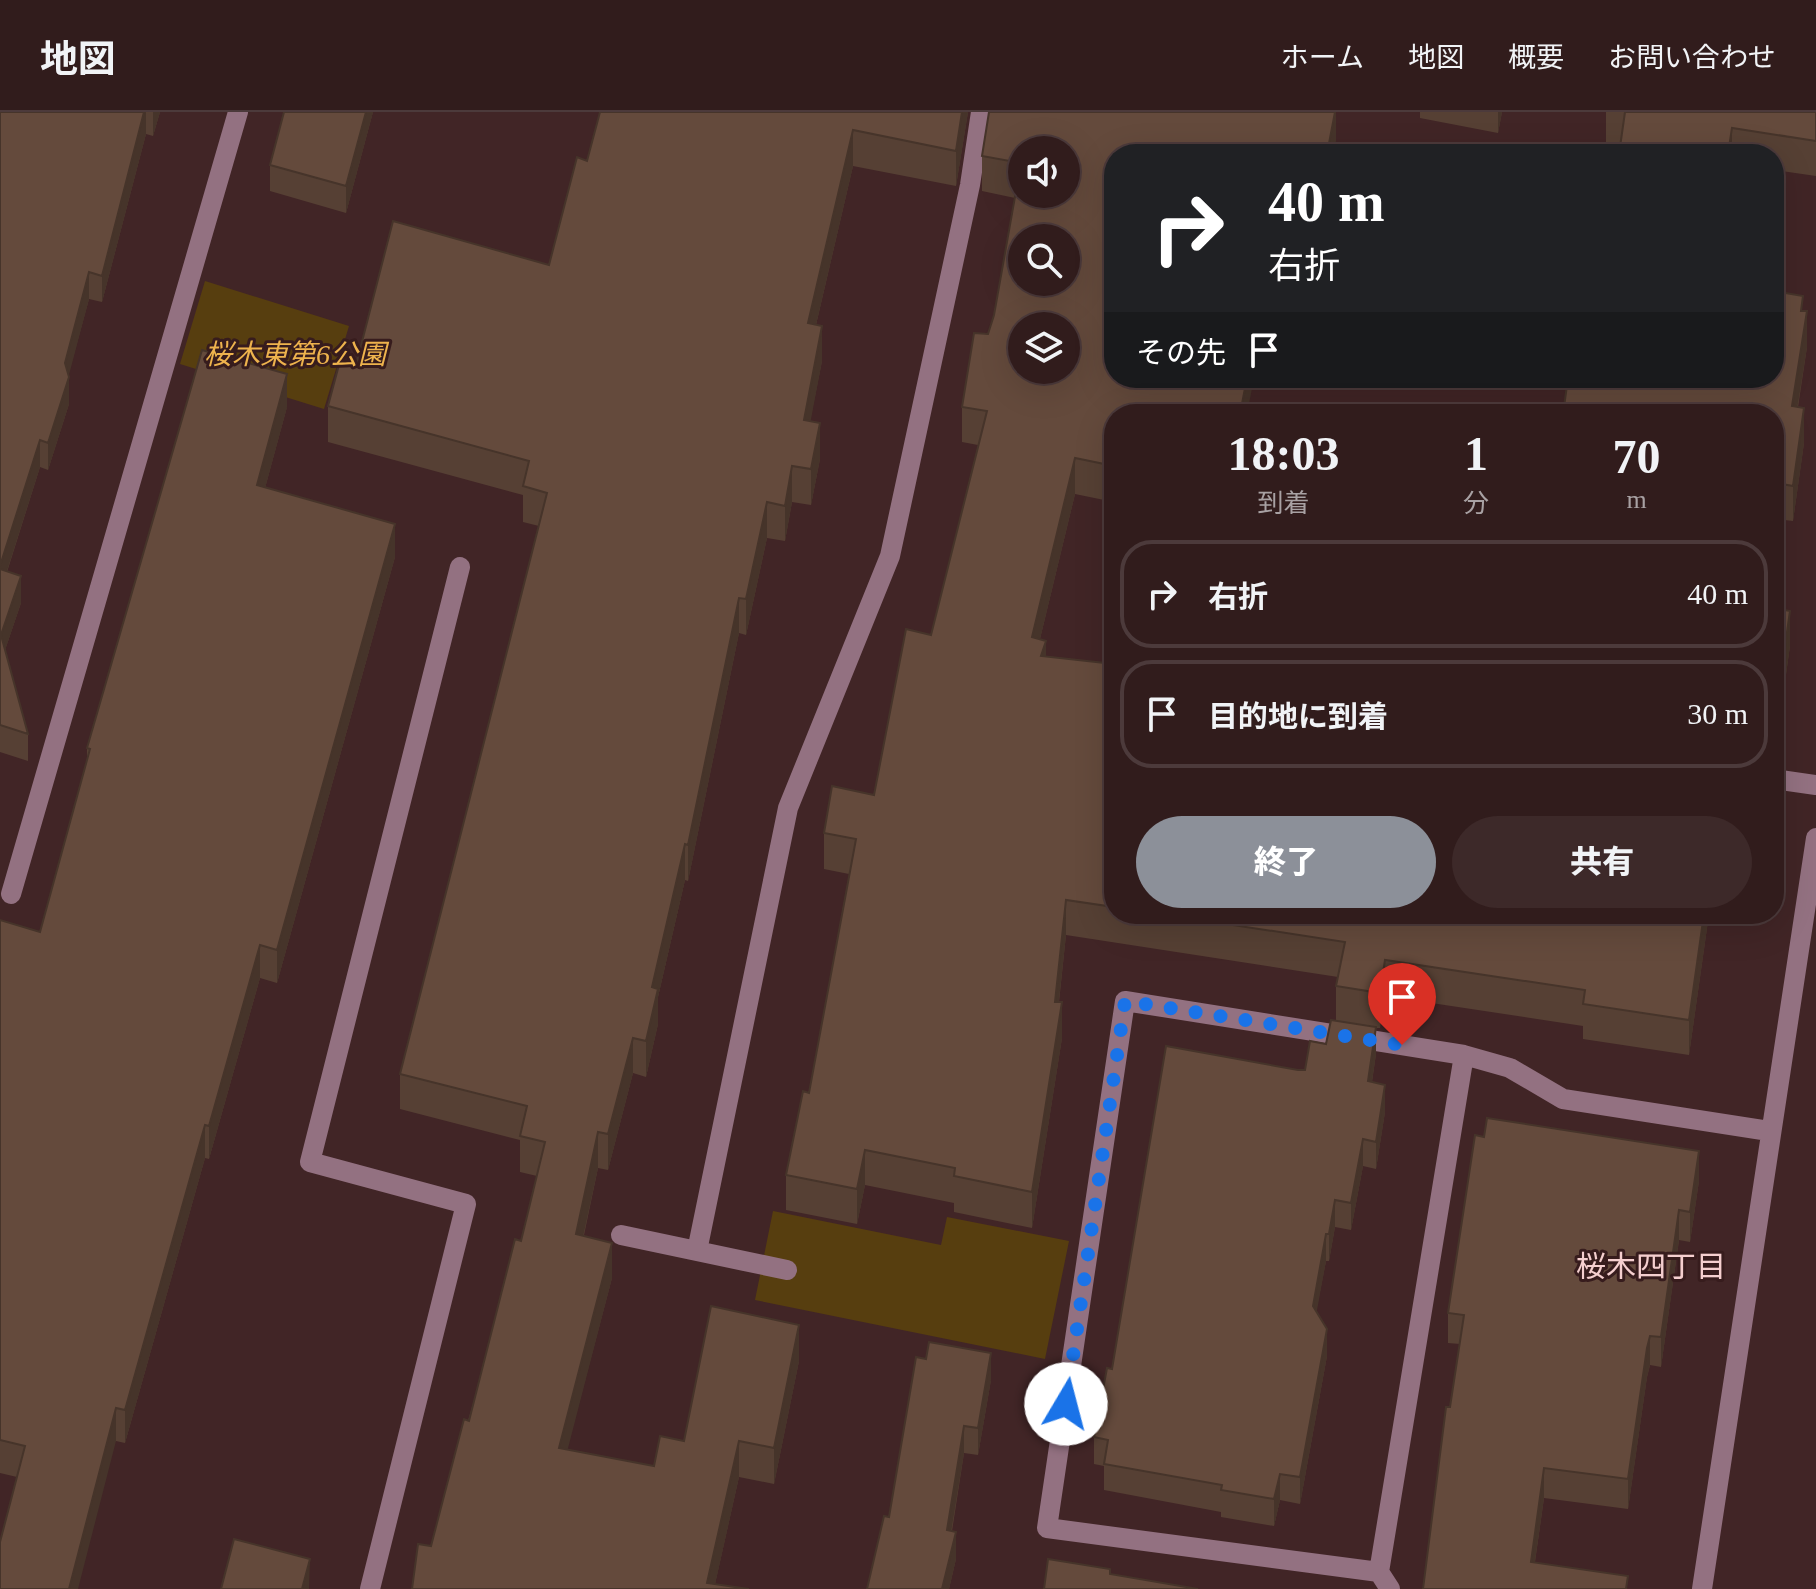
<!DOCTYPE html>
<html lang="ja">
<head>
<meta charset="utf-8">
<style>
  body { margin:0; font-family:"Times New Roman","Noto Sans JP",serif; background:#3d2929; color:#f1f3f6; height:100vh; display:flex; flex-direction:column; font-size:30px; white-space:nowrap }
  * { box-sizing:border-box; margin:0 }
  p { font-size:26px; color:#a8a1a3 }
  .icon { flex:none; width:44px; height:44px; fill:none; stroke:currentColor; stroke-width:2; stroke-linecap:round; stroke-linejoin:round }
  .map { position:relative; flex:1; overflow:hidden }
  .drawer { position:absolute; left:1104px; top:292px; width:680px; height:520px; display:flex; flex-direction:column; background:#311c1c; border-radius:32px; box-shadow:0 8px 32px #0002,0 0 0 2px #4c3a3b }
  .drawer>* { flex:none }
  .hud { position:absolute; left:1104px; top:32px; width:680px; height:244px; border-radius:32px; box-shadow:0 8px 32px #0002,0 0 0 2px #4c3a3b; background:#202124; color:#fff; overflow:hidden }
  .controls { position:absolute; left:1008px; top:24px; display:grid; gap:16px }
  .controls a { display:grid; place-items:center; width:72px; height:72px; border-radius:50%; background:#311c1c; box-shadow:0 8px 32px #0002,0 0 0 2px #4c3a3b; font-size:40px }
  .pin { position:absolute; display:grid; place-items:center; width:68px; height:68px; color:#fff; margin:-82px -34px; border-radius:50% 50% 50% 0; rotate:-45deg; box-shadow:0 0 8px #0007 }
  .pin .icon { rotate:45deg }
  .me { position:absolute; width:88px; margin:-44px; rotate:8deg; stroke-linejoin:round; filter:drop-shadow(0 0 6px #0008) }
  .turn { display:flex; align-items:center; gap:28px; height:168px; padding:0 32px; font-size:36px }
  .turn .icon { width:104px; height:104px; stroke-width:2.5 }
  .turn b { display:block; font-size:56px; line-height:68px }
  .then { display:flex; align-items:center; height:76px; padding:0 32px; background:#0003; gap:16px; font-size:30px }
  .eta { display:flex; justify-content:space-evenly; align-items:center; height:136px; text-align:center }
  .eta b { font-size:48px; font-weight:800; line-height:56px }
  .cta { display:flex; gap:16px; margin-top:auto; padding:16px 32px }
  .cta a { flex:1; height:92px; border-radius:48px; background:#8c9099; color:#fff; font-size:32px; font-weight:800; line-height:92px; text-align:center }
  .cta a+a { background:#3d2929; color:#f1f3f6 }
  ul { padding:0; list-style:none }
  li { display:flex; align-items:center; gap:24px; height:108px; margin:0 16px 12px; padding:0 16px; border:4px solid #4c3a3b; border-radius:32px }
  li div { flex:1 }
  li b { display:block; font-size:30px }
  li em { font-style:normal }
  header { display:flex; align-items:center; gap:48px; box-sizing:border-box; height:112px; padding:0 40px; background:#311c1c; border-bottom:2px solid #4c3a3b }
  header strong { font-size:38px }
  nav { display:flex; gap:44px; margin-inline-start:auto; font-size:28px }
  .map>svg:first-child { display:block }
</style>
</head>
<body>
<header>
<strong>地図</strong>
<nav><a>ホーム</a><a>地図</a><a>概要</a><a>お問い合わせ</a></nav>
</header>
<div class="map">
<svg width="1816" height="1477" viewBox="0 0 1816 1477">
  <rect width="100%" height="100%" fill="#412526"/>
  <path fill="#573e0f" d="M205,169L349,214L324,297L180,252Z
    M773,1099L941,1133L947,1105L1069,1129L1045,1247L755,1188Z"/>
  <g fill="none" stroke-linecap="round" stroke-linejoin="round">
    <path stroke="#937181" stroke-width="20" d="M1774,667L1816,673
      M11,782L238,0
      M621,1123L787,1158
      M697,1139L788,696L890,444L970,73L981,0
      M1379,1460L1047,1416L1125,889L1464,943L1510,956L1563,987L1769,1019
      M370,1477L466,1092L310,1050L460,455
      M1390,1477L1379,1460L1464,943
      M1702,1477L1816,726"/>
  </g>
  <path fill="#564034" d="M0,0H160L153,24L146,22L102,190L89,187L68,264L69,292L48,358L40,355L7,460L21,491L5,538L28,622V649L0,640Z
    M373,0L346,101L270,79V53Z
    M968,0L956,74L853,54L816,213L822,249L810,309L820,347L811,393L792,390L785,429L767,426L746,523L739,521L688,769L685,768L658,885V912L646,965L633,961L608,1058L598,1056L584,1123L612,1166L567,1337L654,1354L684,1329L799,1249L774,1372L739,1365L715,1472L431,1434L521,1129L537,1064L520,1060V1028L400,997V962L539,414L523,410V383L328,330V294L356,253L549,153L587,49Z
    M1336,0V29L1114,42V390L1075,382L1040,527L1046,544L1114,552V802H1709L1689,943L1583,927V914L1385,884L1380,916H1376V942L1372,970L1385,1000L1376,1057L1363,1054L1351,1118L1335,1115L1329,1149H1326L1316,1200L1327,1244L1300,1392L1280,1388L1274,1414L1221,1405V1400L1104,1378V1354L1094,1352V1325L1112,1257L1298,958H1305L1326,932L1336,909V874L1338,865L1066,823L1059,890L1062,926L1032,1116L954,1100V1091L865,1073L857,1112L786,1098V1063L809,981L849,762L824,757V721L874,683L931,523L978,333L962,330V295L994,203L1015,86L982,79V44Z
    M1420,0H1502L1498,21L1420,6Z
    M1606,0H1816V64L1774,58V42H1619L1620,35L1606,32Z
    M1803,199L1807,235L1798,295L1804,331L1793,409L1776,407L1774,420V302Z
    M287,295L265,376L395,445L277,871L260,866L209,1047L205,1046L125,1331L116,1329L17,1365L0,1361V808L40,820L87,647V636Z
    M1774,496L1790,534L1779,612L1774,611Z
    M1699,1069L1690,1130L1679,1128L1661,1255L1650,1253L1647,1265L1628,1397L1544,1386L1535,1450L1628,1477H1423L1460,1232L1448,1231V1201Z
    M991,1268L978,1343L964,1341L952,1419L956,1447L949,1477H867L889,1405Z"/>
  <path fill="#46342a" d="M144,0H146V22L102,190V164Z
    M153,0H160L153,24Z
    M366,0H373L346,101V74Z
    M962,0H968L956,74V39Z
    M1335,0H1336V29L1334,42H1327Z
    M1498,0H1502L1498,21Z
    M1732,16V42H1728Z
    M853,18V54L808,247V211Z
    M89,160V187L65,278V251Z
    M1807,199V235L1792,329V294Z
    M822,214V249L804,344V308Z
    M287,262V295L257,406V373Z
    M69,265V292L48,358V331Z
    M1247,266H1254L1247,302H1240Z
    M1804,296V331L1793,409V374Z
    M820,311V347L811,393V357Z
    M40,328V355L0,481V454Z
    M1075,346V382L1032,560V525Z
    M792,354V390L785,429V394Z
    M1776,371V407L1774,420V385Z
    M767,390V426L746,523V487Z
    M395,412V445L277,871V838Z
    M21,464V491L1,550V523Z
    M739,486V521L688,769V733Z
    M1790,499V534L1779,612V577Z
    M1046,529V565L1041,544Z
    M685,732V768L658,885V912L646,965V929L652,875Z
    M1066,788V823L1055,925V890Z
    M1704,802H1709L1689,943V908Z
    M260,833V866L209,1047V1014Z
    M1385,848V884L1380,916V881Z
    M1062,890V926L1032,1116V1080Z
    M1376,915V942L1368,996V969Z
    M633,926V961L608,1058V1022Z
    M1385,973V1000L1376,1057V1030Z
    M205,1013V1046L125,1331V1298Z
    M598,1020V1056L576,1157V1122Z
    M1363,1027V1054L1351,1118V1091Z
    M865,1038V1073L857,1112V1077Z
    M1699,1039V1069L1690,1130V1100Z
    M1335,1088V1115L1329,1149V1122Z
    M1679,1098V1128L1661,1255V1225Z
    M1326,1122V1149L1313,1220V1194Z
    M612,1131V1166L559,1371V1336Z
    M799,1213V1249L774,1372V1336Z
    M1327,1217V1244L1300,1392V1365Z
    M1650,1224V1253L1647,1265L1628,1397V1367L1647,1236Z
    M991,1241V1268L978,1343V1316Z
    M116,1296V1329L78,1477H69Z
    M964,1314V1341L947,1445V1418Z
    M739,1329V1365L714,1477L707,1471Z
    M1544,1356V1386L1531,1477V1450Z
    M1280,1362V1388L1274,1414V1387Z
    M956,1420V1447L949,1477H942Z
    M310,1447L309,1477H302Z"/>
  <path fill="#644a3c" stroke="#46342a" stroke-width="2" fill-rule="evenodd" d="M0,0H144L102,164L89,160L65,251L69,265L48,331L40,328L0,454Z
    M284,0H366L346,74L270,53Z
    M600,0H962L956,39L853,18L808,211L822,214L804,308L820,311L811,357L792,354L785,394L767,390L746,487L739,486L688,733L685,732L652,875L658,877L646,929L633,926L608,1022L598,1020L576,1122L612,1131L559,1336L654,1354L660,1324L684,1329L711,1194L799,1213L774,1336L739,1329L707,1471L749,1477H412L418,1432L431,1434L464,1307L469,1309L515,1127L521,1129L545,1030L520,1024L527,994L400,962L547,381L523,374L529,349L328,294L340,249L356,253L393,109L549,153L577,45L587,49Z
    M989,0H1335L1327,42H1114V266H1247L1240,302H1114V354L1075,346L1032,525L1046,529L1041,544L1114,552V700L1112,720H1114V795L1066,788L1055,890H1062L1032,1080L954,1064L955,1056L865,1038L857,1077L786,1063L803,979L809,981L856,727L824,721L832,674L874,683L906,517L931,523L987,299L962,295L974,221L988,222L994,203L1021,51L982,44ZM1022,38H1066V82H1022ZM1022,126H1066V170H1022ZM1022,214H1066V258H1022Z
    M1625,0H1816V29L1732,16L1728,42H1619Z
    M1774,179L1803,184L1801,199H1807L1792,294L1804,296L1793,374L1776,371L1774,385V302H1563L1568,266H1774Z
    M202,238L287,262L257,373L395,412L277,838L260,833L209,1014L205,1013L125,1298L116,1296L69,1477H0V1430L25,1334L0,1328V808L40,820L90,637L87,636Z
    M0,457L21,464L1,523L28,622L0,613Z
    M1774,496L1790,499L1779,577L1774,576Z
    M1161,802H1704L1689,908L1583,892L1585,878L1385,848L1380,881L1336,874L1345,830Z
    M1331,908L1376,915L1368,969L1385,973L1376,1030L1363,1027L1351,1091L1335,1088L1329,1122H1326L1313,1194L1327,1217L1300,1365L1280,1362L1274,1387L1221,1378L1222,1373L1104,1352L1108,1328L1094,1325L1107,1256L1112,1257L1166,934L1298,958H1305L1310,929L1326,932Z
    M1487,1006L1699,1039L1690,1100L1679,1098L1661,1225L1650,1224L1647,1236L1628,1367L1544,1356L1531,1450L1628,1464L1626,1477H1423L1446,1295H1450L1464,1203L1448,1201L1475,1023L1484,1025Z
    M929,1230L991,1241L978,1316L964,1314L947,1418L956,1420L942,1477H867L884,1404L889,1405L916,1245L926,1247Z
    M234,1427L310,1447L302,1477H221Z
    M1048,1447L1110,1457V1462L1198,1477H1044Z"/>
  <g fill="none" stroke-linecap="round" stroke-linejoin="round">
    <path stroke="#1a73e8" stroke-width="14" stroke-dasharray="0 25.2" d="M1066,1292L1125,889L1402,933"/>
  </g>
  <g text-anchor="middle" stroke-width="6" stroke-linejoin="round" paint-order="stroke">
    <g font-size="28" font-style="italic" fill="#eeb34d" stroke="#371c1d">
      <text x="295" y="252">桜木東第6公園</text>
    </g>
    <g font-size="30" fill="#f5cfcf" stroke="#371c1d">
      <text x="1651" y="1165">桜木四丁目</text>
    </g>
  </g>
</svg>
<div class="controls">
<a><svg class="icon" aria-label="sound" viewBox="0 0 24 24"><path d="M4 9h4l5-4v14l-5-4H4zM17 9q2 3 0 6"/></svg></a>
<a><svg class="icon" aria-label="search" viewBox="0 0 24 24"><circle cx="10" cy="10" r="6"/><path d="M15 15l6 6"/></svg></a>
<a><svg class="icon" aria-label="layers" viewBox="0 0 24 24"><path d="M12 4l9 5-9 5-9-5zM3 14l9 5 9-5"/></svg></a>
</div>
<div class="pin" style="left:1402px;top:933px;background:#d93025"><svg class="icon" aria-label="arrive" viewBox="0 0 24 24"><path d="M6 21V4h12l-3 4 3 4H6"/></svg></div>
<svg class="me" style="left:1066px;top:1292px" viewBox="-20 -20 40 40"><circle r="19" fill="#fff"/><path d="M0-13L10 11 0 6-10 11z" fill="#1a73e8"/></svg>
<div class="hud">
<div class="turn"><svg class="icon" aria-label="right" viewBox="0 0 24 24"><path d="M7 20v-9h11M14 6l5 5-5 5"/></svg><div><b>40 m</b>右折</div></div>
<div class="then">その先<svg class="icon" aria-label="arrive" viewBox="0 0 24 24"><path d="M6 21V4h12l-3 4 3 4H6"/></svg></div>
</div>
<section class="drawer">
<div class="eta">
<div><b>18:03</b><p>到着</p></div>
<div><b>1</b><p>分</p></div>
<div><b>70</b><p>m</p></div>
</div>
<ul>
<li><svg class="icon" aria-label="right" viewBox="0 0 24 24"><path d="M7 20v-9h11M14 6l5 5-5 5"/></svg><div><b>右折</b></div><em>40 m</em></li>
<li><svg class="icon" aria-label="arrive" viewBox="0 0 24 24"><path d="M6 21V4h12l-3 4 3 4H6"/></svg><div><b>目的地に到着</b></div><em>30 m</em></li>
</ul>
<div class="cta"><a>終了</a><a>共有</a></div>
</section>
</div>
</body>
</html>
